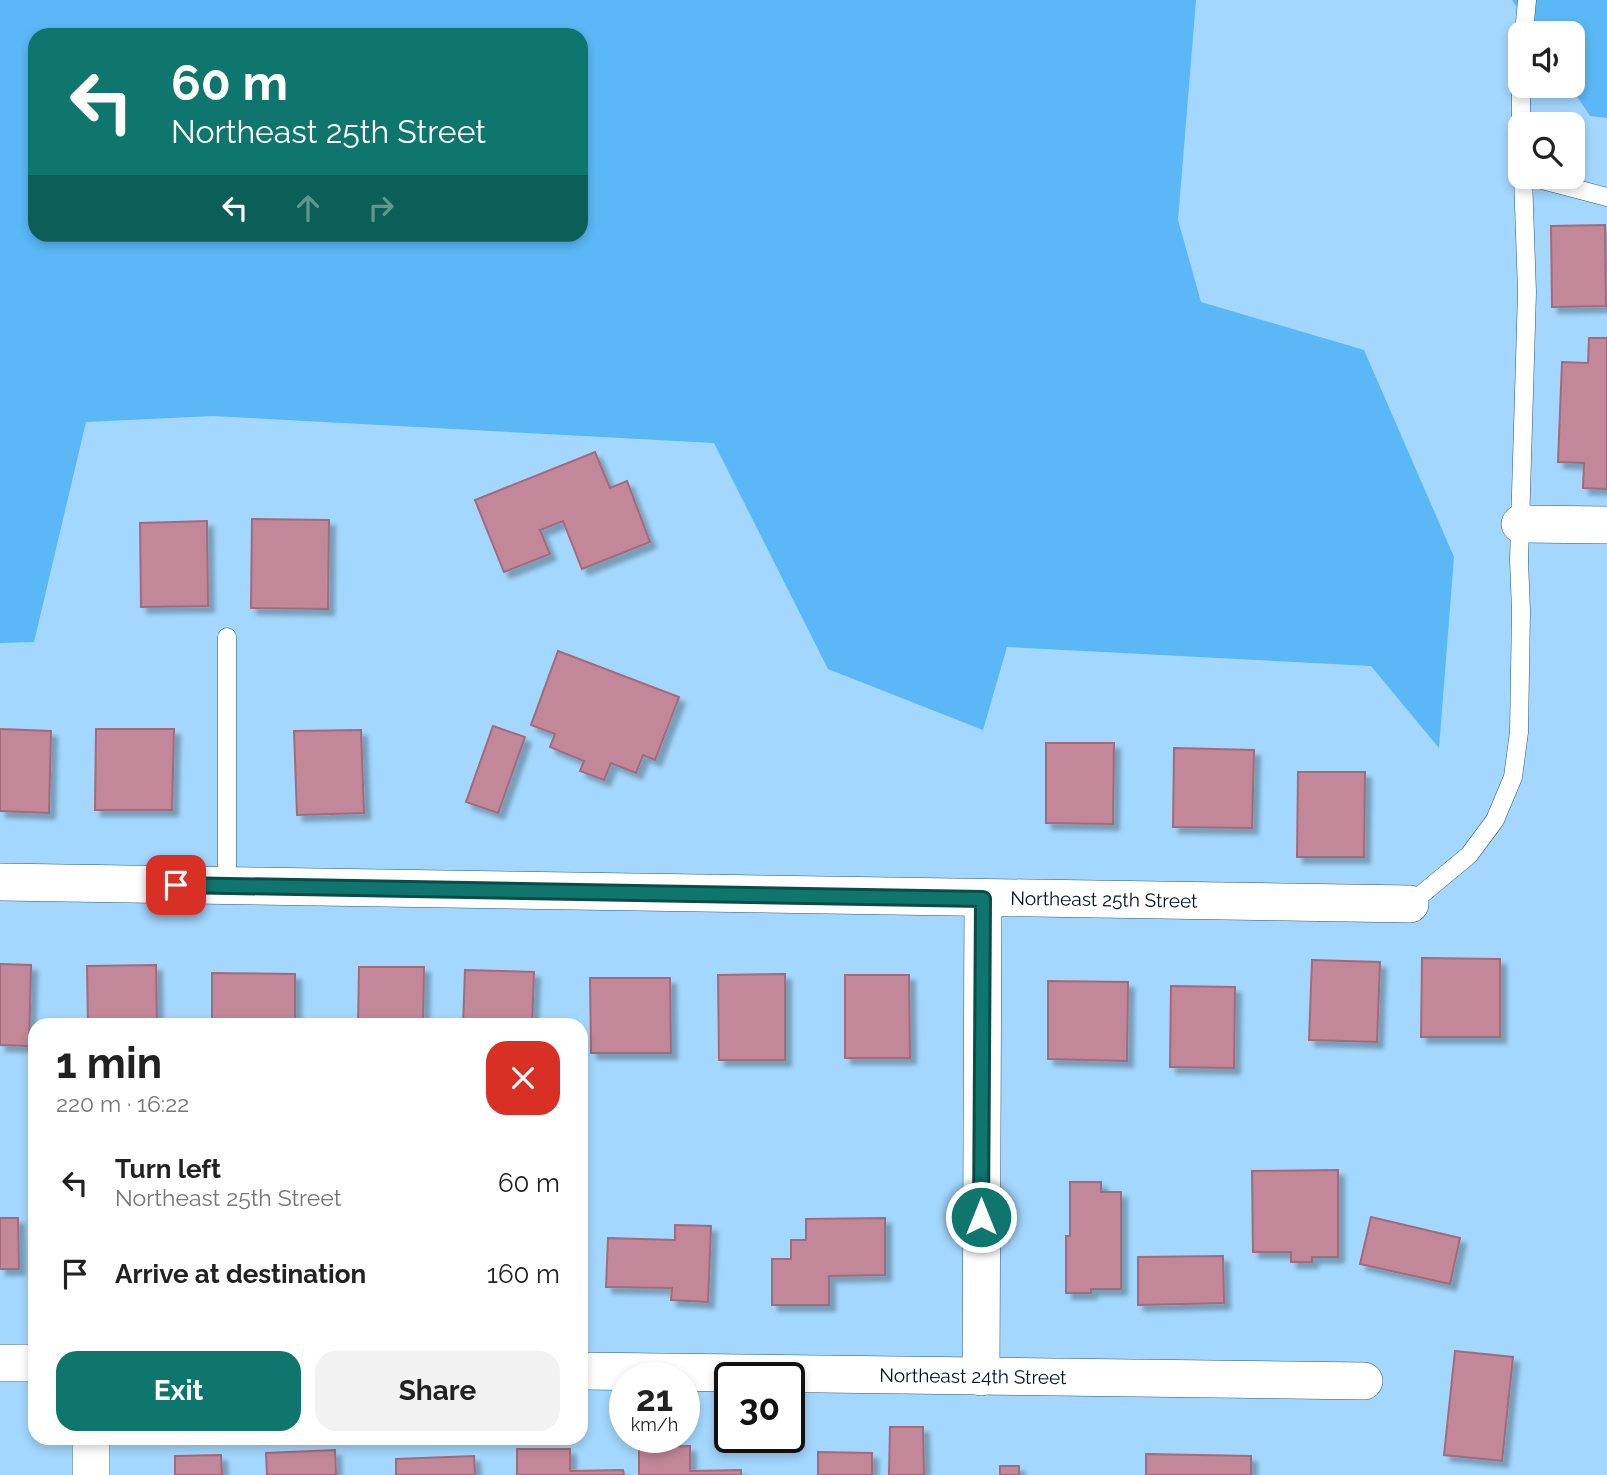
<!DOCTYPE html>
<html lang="en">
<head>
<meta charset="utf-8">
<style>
  body { margin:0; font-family:Raleway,sans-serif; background:#f2f2f2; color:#222; height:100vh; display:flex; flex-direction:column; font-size:26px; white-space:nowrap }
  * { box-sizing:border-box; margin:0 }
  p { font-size:23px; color:#767676 }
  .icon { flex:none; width:38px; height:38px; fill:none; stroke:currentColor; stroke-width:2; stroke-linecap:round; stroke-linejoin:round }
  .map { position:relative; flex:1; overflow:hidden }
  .side { position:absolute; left:28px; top:1018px; width:560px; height:427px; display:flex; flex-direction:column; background:#fff; border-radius:21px; box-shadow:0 4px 10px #0003 }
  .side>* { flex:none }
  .top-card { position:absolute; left:28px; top:28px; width:560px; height:214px; border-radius:21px; box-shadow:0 4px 10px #0003; background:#0f766e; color:#fff; overflow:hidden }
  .fabs { position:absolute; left:1508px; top:21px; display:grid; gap:14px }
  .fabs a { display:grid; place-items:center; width:77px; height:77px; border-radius:14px; background:#fff; box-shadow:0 4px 10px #0003; font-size:35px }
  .speed { position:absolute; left:609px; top:1362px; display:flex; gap:14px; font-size:35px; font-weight:700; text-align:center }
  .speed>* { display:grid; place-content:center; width:91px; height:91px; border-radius:50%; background:#fff; box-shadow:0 4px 10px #0003; line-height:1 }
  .speed small { font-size:18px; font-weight:400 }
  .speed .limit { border:4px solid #111; border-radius:10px; background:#fff; color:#111 }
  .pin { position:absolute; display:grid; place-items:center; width:60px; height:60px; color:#fff; margin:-30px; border-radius:14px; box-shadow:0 4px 10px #0006 }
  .me { position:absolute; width:77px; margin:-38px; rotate:0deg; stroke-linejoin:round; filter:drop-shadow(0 0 5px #0008) }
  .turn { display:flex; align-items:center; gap:24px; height:147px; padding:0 28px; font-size:32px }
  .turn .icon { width:91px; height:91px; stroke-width:2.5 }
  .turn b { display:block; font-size:49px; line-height:60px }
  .lanes { display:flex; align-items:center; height:66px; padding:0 28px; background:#0003; justify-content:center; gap:35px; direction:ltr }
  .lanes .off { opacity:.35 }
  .round { display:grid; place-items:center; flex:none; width:74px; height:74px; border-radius:21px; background:#f2f2f2 }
  .head { display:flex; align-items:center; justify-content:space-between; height:119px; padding:0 28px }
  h1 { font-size:42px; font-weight:700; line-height:52px }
  .primary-button { display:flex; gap:14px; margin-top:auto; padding:14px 28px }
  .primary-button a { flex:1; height:80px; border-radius:21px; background:#0f766e; color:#fff; font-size:28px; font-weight:700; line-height:80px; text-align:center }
  .primary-button a+a { background:#f2f2f2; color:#222 }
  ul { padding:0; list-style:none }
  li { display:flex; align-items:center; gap:21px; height:91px; padding:0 28px }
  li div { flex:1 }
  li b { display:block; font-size:26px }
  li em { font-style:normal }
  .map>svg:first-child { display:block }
</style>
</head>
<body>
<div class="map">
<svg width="1607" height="1475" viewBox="0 0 1607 1475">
  <defs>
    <filter id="shadow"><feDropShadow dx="6" dy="6" stdDeviation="2" flood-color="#0004"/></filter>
  </defs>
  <rect width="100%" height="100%" fill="#a3d7fd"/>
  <path fill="#5bb7f5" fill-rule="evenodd" d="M0,0H1196L1178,220L1201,302L1364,350L1454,557L1439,748L1371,666L1007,647L983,730L828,669L714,443L213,416L86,422L34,642L0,643ZM35,35H581V234H35Z
    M1512,0H1607V118L1590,116L1570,86H1573V33H1534Z"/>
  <path fill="#c28798" stroke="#a26a7a" stroke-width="2" filter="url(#shadow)" d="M1605,225L1606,306L1552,307L1551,226Z
    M1589,338H1607V489L1583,488L1584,463L1558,462L1562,362L1588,363Z
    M595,452L610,488L627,481L650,542L582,569L563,521L540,530L550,554L504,572L475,500Z
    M252,519L329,520L328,609L251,608Z
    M207,521L208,606L141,607L140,523Z
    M558,651L679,697L655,760L643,755L636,773L611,763L604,780L580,771L584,761L550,747L555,734L531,725Z
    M493,726L525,737L498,813L466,802Z
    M0,729L51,731L49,813L0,811Z
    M96,729H174L172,810H95Z
    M361,730L364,813L297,815L294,731Z
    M1046,743H1114L1113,824L1046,823Z
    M1174,748L1254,750L1252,828L1173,827Z
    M1298,772H1365L1364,857H1297Z
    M1422,958L1500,959V1037H1421Z
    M1312,960L1380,962L1377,1042L1309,1040Z
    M0,964L31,965L29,1046L0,1045Z
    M156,965L157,1026H88L87,966Z
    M359,967H424L423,1026H358Z
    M465,970L534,972L532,1026H463Z
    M212,973L295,974V1026H212Z
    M785,974V1060H719L718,975Z
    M845,975H909L910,1058H845Z
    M590,978H670L671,1053H591Z
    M1048,981L1128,982L1127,1061L1048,1059Z
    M1171,986L1235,987L1234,1068L1170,1067Z
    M1338,1170V1257H1312V1262H1291V1252H1253L1252,1171Z
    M1070,1182H1101V1192H1121V1289H1091V1293H1066V1236H1070Z
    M1371,1217L1460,1238L1450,1284L1360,1264Z
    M0,1218H18L19,1269H0Z
    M885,1218V1275L829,1276V1305H772V1259H791V1240H806V1219Z
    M675,1225L711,1226L708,1302L671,1300L672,1288L606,1287L608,1238L675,1240Z
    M1223,1256L1224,1303L1138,1305V1257Z
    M1455,1351L1513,1357L1502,1461L1444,1455Z
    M890,1427H923L924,1475H889Z
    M690,1446V1471L741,1470V1475H639V1447Z
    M517,1449H570V1471L623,1470L624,1475H517Z
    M335,1450L336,1475H267L266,1453Z
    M818,1452L872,1453V1475H818Z
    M1146,1454L1251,1456V1475H1146Z
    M221,1455L222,1475H175V1456Z
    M474,1456L475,1475H396V1459Z
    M1000,1466H1019V1475H1000Z"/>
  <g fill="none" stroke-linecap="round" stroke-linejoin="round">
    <g stroke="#275879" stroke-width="19">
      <path id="service" d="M1524,33L1527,0
        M1521,68V124
        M1531,177L1607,197
        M227,637V886
        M1410,904L1469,855L1495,820L1513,777L1519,732L1521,611L1519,560L1527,292L1523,177"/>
    </g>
    <g stroke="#275879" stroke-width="38">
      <g id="minor">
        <path d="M1520,524L1607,525"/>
        <path id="s1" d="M0,882L1410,904"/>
        <path d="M0,1363H35"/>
        <path id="s2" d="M581,1371L1364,1381"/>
        <path d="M981,1377L983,899"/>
        <path d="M91,1475V1438"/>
      </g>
    </g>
    <use href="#service" stroke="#fff" stroke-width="18"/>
    <use href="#minor" stroke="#fff" stroke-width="37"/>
  </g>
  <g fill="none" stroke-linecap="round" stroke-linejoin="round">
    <g stroke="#0a4d48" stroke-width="18">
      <path id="route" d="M176,885L983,899L981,1217"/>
    </g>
    <use href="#route" stroke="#0f766e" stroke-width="12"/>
  </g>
  <g text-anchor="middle" stroke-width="7" stroke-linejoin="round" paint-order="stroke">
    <g font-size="19" fill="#01121f" stroke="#a3d7fd">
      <text dy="7" stroke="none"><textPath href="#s1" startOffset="1104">Northeast 25th Street</textPath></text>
      <text dy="7" stroke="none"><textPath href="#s2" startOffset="392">Northeast 24th Street</textPath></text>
    </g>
  </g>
</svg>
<div class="fabs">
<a><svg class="icon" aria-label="sound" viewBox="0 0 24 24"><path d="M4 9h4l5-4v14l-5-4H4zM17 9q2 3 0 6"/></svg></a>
<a><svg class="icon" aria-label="search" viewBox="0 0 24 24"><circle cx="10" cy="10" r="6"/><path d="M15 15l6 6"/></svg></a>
</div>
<div class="speed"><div>21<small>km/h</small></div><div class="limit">30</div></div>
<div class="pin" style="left:176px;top:885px;background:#d93025"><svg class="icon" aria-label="arrive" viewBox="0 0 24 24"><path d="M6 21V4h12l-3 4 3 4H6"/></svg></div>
<svg class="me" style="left:981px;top:1217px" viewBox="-20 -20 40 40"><circle r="17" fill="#0f766e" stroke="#fff" stroke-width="3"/><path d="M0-11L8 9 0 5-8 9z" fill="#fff"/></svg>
<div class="top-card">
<div class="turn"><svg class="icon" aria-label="left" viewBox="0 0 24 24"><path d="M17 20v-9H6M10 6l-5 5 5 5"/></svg><div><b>60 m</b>Northeast 25th Street</div></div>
<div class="lanes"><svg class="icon" aria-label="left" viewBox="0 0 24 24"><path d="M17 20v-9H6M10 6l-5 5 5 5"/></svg><svg class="icon off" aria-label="ahead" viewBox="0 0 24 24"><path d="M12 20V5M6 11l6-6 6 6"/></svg><svg class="icon off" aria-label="right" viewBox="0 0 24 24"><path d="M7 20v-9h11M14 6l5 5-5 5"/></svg></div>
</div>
<section class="side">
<div class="head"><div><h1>1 min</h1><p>220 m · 16:22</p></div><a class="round" style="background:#d93025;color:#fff"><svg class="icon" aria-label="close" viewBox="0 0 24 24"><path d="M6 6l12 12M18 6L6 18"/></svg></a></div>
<ul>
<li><svg class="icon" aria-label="left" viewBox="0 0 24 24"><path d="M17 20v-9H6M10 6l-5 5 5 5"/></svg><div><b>Turn left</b><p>Northeast 25th Street</p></div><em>60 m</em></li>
<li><svg class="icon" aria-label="arrive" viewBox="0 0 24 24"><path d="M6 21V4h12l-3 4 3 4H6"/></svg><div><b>Arrive at destination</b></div><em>160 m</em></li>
</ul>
<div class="primary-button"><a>Exit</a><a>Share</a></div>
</section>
</div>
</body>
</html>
